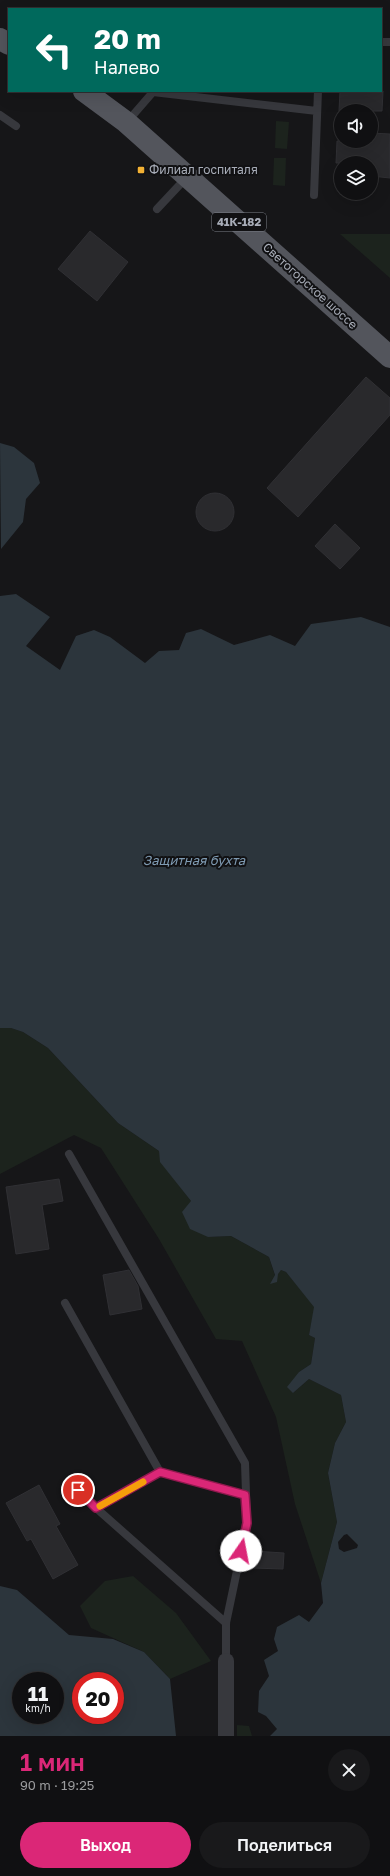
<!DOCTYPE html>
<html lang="ru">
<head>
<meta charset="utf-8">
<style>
  body { margin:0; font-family:"Golos Text",sans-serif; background:#19191b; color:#f1f3f6; height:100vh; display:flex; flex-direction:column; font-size:15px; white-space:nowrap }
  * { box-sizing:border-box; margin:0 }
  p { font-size:13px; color:#9c9d9f }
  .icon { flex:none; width:22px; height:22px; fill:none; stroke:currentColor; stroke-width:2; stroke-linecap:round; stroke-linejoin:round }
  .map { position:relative; height:1736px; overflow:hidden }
  .details { display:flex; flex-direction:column; background:#101012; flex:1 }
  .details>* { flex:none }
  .banner { position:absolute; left:8px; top:8px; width:374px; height:84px; border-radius:0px; box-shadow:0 4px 16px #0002,0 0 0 1px #303032; background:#00695c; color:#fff; overflow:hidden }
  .buttons { position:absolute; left:334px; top:104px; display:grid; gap:8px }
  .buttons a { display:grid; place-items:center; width:44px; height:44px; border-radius:50%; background:#101012; box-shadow:0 4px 16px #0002,0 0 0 1px #303032; font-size:20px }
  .speed { position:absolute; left:12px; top:1672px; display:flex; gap:8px; font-size:20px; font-weight:700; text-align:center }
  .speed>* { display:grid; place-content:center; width:52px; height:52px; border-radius:50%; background:#101012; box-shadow:0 4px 16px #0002,0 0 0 1px #303032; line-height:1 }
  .speed small { font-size:10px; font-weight:400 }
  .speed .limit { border:6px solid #d22; background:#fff; color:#111 }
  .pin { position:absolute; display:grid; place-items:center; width:34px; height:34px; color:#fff; margin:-17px; border:2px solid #fff; border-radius:50%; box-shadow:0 1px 4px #0007 }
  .me { position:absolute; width:44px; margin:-22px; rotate:12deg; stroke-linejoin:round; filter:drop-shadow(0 0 3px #0008) }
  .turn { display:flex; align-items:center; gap:14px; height:84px; padding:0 20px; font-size:18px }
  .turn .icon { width:52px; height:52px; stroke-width:2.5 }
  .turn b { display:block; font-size:28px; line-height:34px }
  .round { display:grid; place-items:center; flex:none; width:42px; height:42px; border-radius:21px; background:#19191b }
  .headline { display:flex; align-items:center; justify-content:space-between; height:68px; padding:0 20px }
  h1 { font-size:24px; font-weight:600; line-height:30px; color:#db2777 }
  .action { display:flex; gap:8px; margin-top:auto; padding:8px 20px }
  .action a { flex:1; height:46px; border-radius:24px; background:#db2777; color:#fff; font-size:16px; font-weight:600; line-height:46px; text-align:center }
  .action a+a { background:#19191b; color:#f1f3f6 }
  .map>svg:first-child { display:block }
</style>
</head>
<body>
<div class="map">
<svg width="390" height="1736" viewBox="0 0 390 1736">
  <rect width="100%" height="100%" fill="#161618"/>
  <path fill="#1c231d" d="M276,121L289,122L287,149L275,148Z
    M274,158H286L285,186L273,185Z
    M340,234H390V278Z
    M0,1028H11L23,1032L48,1048L118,1123L159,1151L161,1162L191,1201L208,1237L231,1236L269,1257L275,1276L271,1280L281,1270L286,1272L315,1307L309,1335L315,1338L311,1364L299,1372L293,1393L309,1379L341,1395L346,1422L335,1443L328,1473L337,1522L321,1583L295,1504L276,1417L242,1341L216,1339L159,1239L101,1148L74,1135L0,1174Z
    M133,1576L176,1613L211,1661L170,1679L144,1652L91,1628L80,1606L105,1581Z
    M237,1725L249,1726L252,1736H237Z"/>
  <path fill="#2c353c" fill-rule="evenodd" d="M0,443L14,447L34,463L40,483L26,499L23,522L1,549Z
    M16,594L50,617L26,646L60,670L76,636L94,630L110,637L145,663L159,651L179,650L186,633L201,629L234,645L270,635L295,646L311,624L361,617L390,627V1736H270L277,1729L266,1716L258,1712L259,1691L269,1676L264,1660L278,1651L274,1639L277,1627L299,1615L309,1622L323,1603L321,1583L337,1522L328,1473L335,1443L346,1422L341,1395L309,1379L293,1393L287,1387L299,1372L311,1364L315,1338L309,1335L314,1307L286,1272L281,1270L278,1274L277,1282L270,1284L275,1275L269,1257L231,1236L208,1237L190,1229L182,1212L191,1201L160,1162L159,1151L118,1123L48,1048L23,1032L11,1028H0V596ZM347,1534L358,1545L357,1548L344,1552L339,1549L338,1542L344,1535Z
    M0,1586L17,1590L69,1635L113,1639L144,1652L170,1679L176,1736H0ZM21,1681H55V1715H21ZM81,1681H115V1715H81Z"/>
  <path fill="#29292c" stroke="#303034" d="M340,91H383L382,111H339Z
    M371,133L390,134V178L371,176V163H336L337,141H371Z
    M90,231L128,262L97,301L58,269Z
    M366,377L390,398V415L298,517L267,488Z
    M196 512a19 19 0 1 1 38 0a19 19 0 1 1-38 0Z
    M335,524L360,548L340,569L315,546Z
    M59,1179L63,1201L42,1205L49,1249L16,1254L6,1187Z
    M129,1270L138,1286L142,1309L110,1315L103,1275Z
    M39,1485L60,1524L56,1526L78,1565L53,1579L31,1539L27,1541L6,1503Z
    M253,1551L284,1553L283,1569L252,1568Z"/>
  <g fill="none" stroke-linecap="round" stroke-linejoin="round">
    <path stroke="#37383d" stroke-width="8" d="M381,42H390
      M0,115L16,126
      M127,122L153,92L317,111
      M314,195L318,91
      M157,209L187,177
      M69,1154L245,1463L247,1523L226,1623V1661
      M65,1303L160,1472
      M78,1490L96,1508L226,1623
      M96,1508L160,1472L245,1495"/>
    <path stroke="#37383d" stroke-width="16" d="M226,1736V1661"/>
    <path stroke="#53555c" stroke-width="22" d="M0,39L9,44
      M84,91L126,122L390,357"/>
  </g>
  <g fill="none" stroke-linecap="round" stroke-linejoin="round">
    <g stroke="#8e194d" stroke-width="10">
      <path id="route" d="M78,1490L96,1508L160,1472L245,1495L247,1523L241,1551"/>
    </g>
    <use href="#route" stroke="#db2777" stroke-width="7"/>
    <path stroke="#f59e0b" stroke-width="7" d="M100,1506L143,1482"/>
  </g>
  <rect fill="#f2b134" stroke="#111113" stroke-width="1.5" x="137" y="166" width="8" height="8" rx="2"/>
  <g text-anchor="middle" stroke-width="4" stroke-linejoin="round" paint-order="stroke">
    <rect fill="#111113" stroke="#7b7e86" stroke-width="1" x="212" y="213" width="54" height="18" rx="3"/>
    <g font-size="11" font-weight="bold" fill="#a8adb8">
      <text x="239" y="226">41К-182</text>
    </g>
    <g font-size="12" fill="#a8adb8" stroke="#111113" text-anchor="start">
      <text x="149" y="174">Филиал госпиталя</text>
    </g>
    <g font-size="12" fill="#a8adb8" stroke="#111113">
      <text transform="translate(310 286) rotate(42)" y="4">Светогорское шоссе</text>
    </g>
    <g font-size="13" font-style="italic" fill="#7f9bb3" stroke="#111113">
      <text x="194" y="865">Защитная бухта</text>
    </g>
  </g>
</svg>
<div class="buttons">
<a><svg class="icon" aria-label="sound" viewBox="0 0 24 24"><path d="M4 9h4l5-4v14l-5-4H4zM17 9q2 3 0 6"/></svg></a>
<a><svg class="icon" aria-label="layers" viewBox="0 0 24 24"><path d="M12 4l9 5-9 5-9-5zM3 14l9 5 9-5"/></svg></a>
</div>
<div class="speed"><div>11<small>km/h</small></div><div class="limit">20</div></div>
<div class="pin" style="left:78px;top:1490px;background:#d93025"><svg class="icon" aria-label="arrive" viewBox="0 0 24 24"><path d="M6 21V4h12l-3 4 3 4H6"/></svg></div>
<svg class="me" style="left:241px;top:1551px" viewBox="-20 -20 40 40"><circle r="19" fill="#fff"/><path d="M0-13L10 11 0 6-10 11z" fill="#db2777"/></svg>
<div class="banner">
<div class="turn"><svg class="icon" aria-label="left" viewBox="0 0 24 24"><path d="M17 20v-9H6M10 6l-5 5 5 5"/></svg><div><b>20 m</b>Налево</div></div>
</div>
</div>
<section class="details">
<div class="headline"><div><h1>1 мин</h1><p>90 m · 19:25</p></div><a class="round"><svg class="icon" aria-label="close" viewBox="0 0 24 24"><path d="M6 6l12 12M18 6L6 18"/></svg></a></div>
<div class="action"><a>Выход</a><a>Поделиться</a></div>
</section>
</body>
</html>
